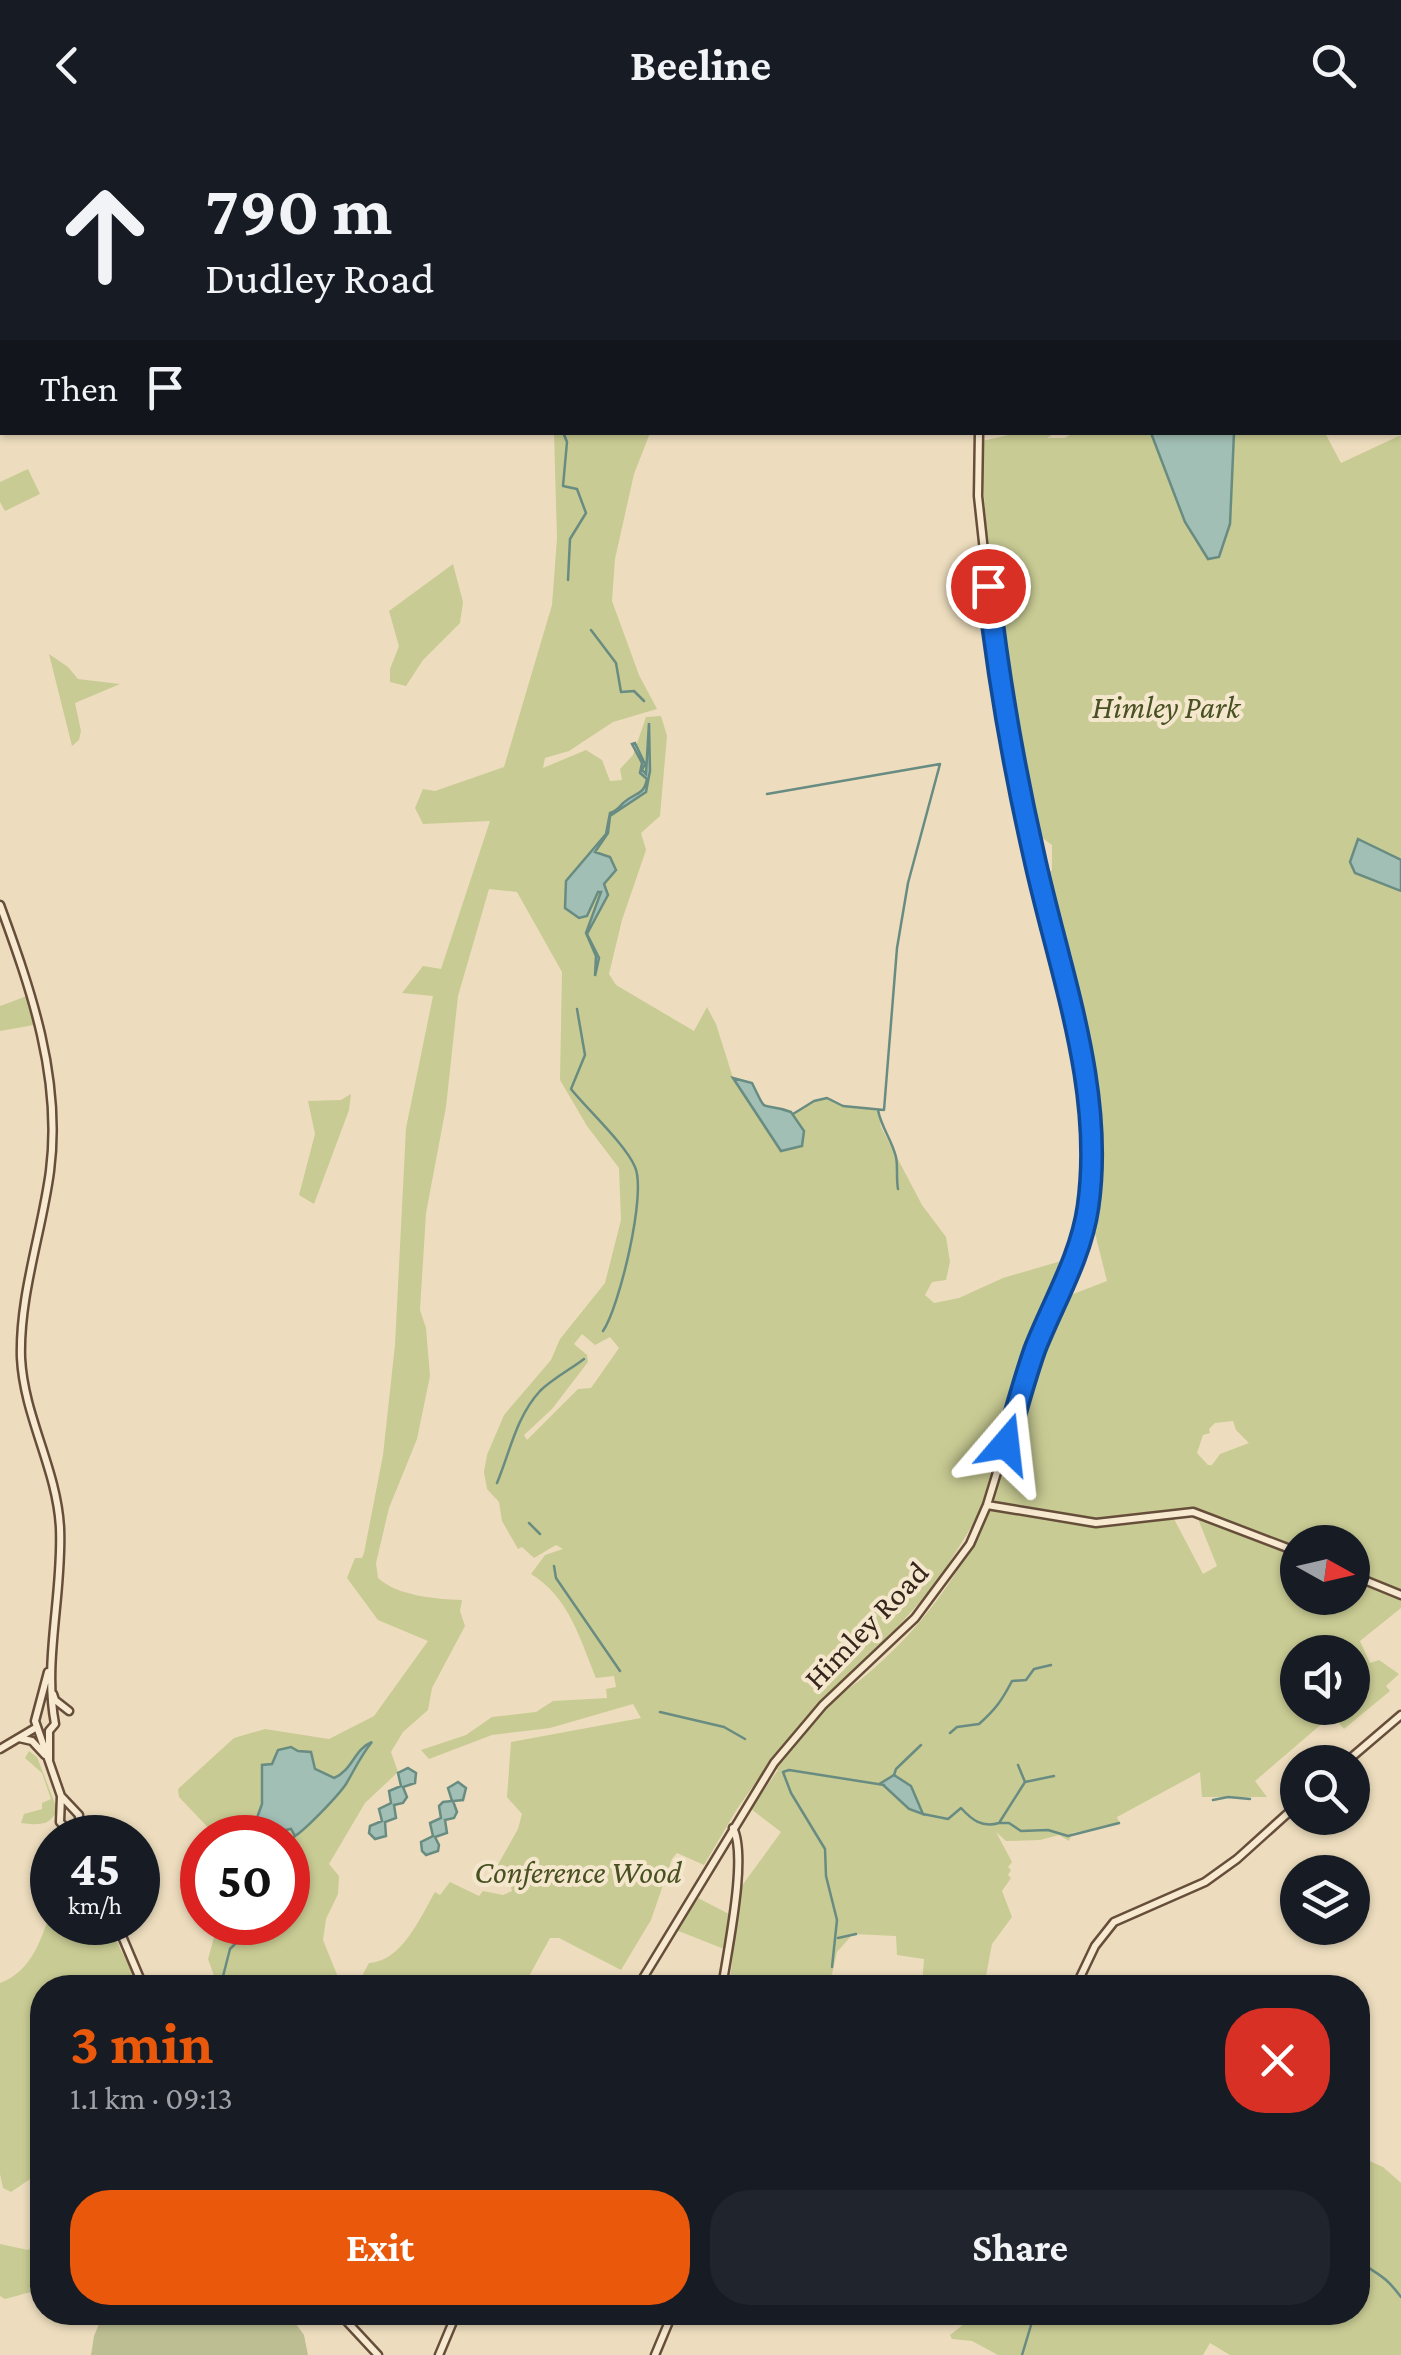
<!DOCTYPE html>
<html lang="en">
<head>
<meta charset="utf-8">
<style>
  body { margin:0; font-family:"Crimson Pro",serif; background:#20242c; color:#f1f3f6; height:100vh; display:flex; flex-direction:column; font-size:38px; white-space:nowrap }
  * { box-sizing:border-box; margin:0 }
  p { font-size:32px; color:#9ea1a6 }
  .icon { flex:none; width:55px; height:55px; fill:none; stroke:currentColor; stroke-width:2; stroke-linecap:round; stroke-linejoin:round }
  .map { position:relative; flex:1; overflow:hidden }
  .drawer { position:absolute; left:30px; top:1845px; width:1340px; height:350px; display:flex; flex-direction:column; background:#171b24; border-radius:40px; box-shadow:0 2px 8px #0004 }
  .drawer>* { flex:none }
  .guide { position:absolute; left:0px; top:0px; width:1402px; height:305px; box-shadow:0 2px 8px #0004; background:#171b24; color:#f1f3f6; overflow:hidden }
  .needle { width:65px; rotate:98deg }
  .tools { position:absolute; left:1280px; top:1395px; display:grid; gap:20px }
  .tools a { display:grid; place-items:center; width:90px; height:90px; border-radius:50%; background:#171b24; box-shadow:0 2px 8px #0004; font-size:50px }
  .speed { position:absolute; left:30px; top:1685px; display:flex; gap:20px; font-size:50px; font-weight:700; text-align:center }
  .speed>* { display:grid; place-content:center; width:130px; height:130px; border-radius:50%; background:#171b24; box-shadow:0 2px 8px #0004; line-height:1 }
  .speed small { font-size:25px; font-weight:400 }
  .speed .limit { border:15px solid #d22; background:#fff; color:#111 }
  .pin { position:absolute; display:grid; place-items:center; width:85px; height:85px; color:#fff; margin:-42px; border:5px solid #fff; border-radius:50%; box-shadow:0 2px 10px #0007 }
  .me { position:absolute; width:110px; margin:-55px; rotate:17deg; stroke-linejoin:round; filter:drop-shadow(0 0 8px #0008) }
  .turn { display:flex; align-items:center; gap:35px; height:210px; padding:0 40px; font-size:45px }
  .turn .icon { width:130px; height:130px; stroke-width:2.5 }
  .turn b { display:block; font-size:70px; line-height:85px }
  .then { display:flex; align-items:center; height:95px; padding:0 40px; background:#0003; gap:20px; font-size:38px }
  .round { display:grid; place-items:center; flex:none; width:105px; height:105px; border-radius:40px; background:#20242c }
  .head { display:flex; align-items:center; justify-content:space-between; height:170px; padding:0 40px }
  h1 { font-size:60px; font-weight:700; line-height:75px; color:#ea580c }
  .action { display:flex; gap:20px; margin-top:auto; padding:20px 40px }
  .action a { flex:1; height:115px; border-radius:40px; background:#ea580c; color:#fff; font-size:40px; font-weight:700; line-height:115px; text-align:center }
  .action a+a { background:#20242c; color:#f1f3f6 }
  header { display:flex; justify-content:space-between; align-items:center; height:130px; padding:0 40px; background:#171b24; font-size:45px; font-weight:700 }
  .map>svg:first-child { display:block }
</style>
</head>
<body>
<header><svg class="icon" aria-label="back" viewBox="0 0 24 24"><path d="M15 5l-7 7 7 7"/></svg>Beeline<svg class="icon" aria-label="search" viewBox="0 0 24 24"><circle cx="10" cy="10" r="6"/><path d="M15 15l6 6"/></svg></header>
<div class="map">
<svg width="1401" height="2225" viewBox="0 0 1401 2225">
  <rect width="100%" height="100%" fill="#edddbe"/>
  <path fill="#c8cb93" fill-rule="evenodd" d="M554,303H650L634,344L615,429L612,471L639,545L657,579L613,592L569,621L545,628L543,638L586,620L602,630L610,651L622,650L620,639L633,625L646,587L661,586L667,606L660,686L641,703L646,720L622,790L609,844L616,855L694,901L707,877L716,894L733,948L775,1013L798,1018L802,1016L800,998L793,984L814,971L830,968L843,976L878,980L881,997L922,1075L946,1107L950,1132L946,1150L932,1152L925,1165L934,1173L959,1168L1003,1148L1068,1129L1035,1201L987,1366L972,1396L936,1454L870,1528L808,1585L775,1625L737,1679L704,1735L677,1723L672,1729L651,1790L621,1840L559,1808H550L523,1857H218L208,1829L218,1793L288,1792V1708L217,1707L179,1667L178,1659L234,1608L265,1599L329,1609L374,1586L428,1511L378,1490L347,1448L355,1428H362L364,1423L383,1325L395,1215L406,998L433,866L402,863L423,836L441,839L490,691L423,694L415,678L423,659L435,661L504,637L552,475L557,408ZM489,759L517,762L562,842L560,950L587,996L619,1038L621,1090L605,1153L560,1209L551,1230L504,1285L487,1325L484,1342L487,1359L499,1372L502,1391L518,1419L522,1417L534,1428L556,1415L563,1419L545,1425L531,1444C569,1467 580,1509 596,1548L614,1546L616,1557L606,1559L607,1568L553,1571L536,1582L492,1587L466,1605L421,1620L429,1629L492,1605L550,1598L633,1574L641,1588L511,1612L507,1667L522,1684L518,1699L487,1754H510L512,1761L503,1765L483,1761L479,1766L450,1752L440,1765L435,1762C420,1788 402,1831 369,1833L358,1853L344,1851L342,1857L323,1810L326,1789L338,1764L339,1746L329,1734L365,1673L398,1642L391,1622L403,1602L428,1580L432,1558L465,1496L460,1481L462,1470C435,1469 398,1466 378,1448L376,1433L389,1378L417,1309L430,1246L426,1198L420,1180L426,1083L446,977L458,866ZM582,1204L595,1215L610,1207L619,1218L591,1258L578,1259L527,1310L524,1305L552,1279L588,1232L587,1225L574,1214Z
    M1018,303H1055L1047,308H1065L1073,303H1151L1185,392L1230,394L1234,303H1325L1341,333L1401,305V1461L1353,1441L1352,1412H1298L1297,1419L1193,1379L1098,1389L991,1374L1022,1273L1068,1166L1107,1151L1092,1091L1098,977L1072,826L1046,745L1052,740V715L1033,701C1008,575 984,440 982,311ZM1233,1291L1236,1300L1249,1313L1220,1324L1212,1335H1208L1197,1323L1203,1305L1210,1303L1209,1299L1215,1293Z
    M28,339L40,364L5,381L0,372V352Z
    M453,434L463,472L460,493L423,530L406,556L390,552V539L399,516L389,481Z
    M49,524L68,537L78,549L120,554L75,573L81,601L79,610L72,616Z
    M27,866L34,895L0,901V876Z
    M351,964L349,980L314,1074L299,1065L315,1004L308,971L341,970Z
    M989,1380L1101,1398L1174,1389L1203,1444L1217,1436L1198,1389L1202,1388L1297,1428L1298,1468H1352L1353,1450L1401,1468V1478L1360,1511L1370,1533L1379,1530L1399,1544L1386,1556L1390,1561L1344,1599L1332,1585L1255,1651L1267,1667H1202L1200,1642L1117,1687L1120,1694L1072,1703L1069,1711L1059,1705L1040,1710L1006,1711L996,1702L1012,1732L1008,1737L1011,1740L1008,1745L1011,1748L1002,1761L1012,1787L992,1814L986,1846L935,1848L922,1857L924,1829L897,1825L896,1806L853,1804L837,1822L829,1857H805L801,1850L729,1857L741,1757L781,1702L751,1679L778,1640L775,1638C791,1618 807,1597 824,1579C838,1564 857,1554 872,1540C923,1496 962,1442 989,1380ZM1298,1522H1352V1578H1298Z
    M29,1621L37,1627L57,1679C51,1697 37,1695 21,1693L24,1684L42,1679V1673L51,1669L42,1643L25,1628Z
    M698,1768L729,1784L724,1819L676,1800Z
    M52,1777V1792L107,1793L140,1857L42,1858V2041L11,2062L3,2058L0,2044V1853C33,1841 42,1807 52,1777Z
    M1358,2026L1383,2037L1401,2053V2225H1230L1210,2213L1203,2225H998L972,2211L952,2209L950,2205L978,2183L1358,2182Z
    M42,2112V2159L5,2169L0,2166V2114L28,2120Z"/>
  <path fill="#bdbf92" d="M104,2182L288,2183L304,2205L308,2225H91L94,2206Z"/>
  <path fill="#a2bfb5" stroke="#698c82" stroke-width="2.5" d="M1151,303H1234L1230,394L1219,427L1208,429L1185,392Z
    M649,593L650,641L646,662L610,686L608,703L595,722L610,727L616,740L604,754L608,765L587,804L599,828L595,846L596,826L586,803L601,762H598L587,786L579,788L565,778L566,751L606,704L610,683C620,680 619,675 627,670C638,662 644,664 647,649L640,643L642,633L632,614L635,613L645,634L642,640L646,644Z
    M1358,709L1401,730V761L1355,743L1350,732Z
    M733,948L752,953C769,987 757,970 791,982L804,1001L802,1016L781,1021Z
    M372,1612C361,1625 355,1639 346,1654C338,1666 306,1699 295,1706L291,1699L281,1701L274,1707H250L262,1674V1635L272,1634L278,1620L291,1617L298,1621L311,1622L315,1639L334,1648C353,1640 354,1619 372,1612Z
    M408,1638L416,1643L415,1653L403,1657L407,1667L403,1673L394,1675L396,1688L385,1692L386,1706L375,1709L369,1703L370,1696L382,1691L379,1679L391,1673L389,1661L401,1656L398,1643Z
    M894,1645L911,1656L923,1684L909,1679L881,1653Z
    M458,1652L466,1658L463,1670L453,1671L457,1682L454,1688L445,1690L447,1703L435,1707L439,1715L438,1721L426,1725L422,1721L421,1712L433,1706L430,1693L441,1688L439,1676L443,1672L452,1671L448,1658Z"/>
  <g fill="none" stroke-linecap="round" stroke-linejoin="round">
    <path stroke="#698c82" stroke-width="2.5" d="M519,2V0
      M1089,2L1090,0
      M563,302L567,312L563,356L577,359L586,383L570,409L568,450
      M591,500L616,533L621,562L634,561L644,571
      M767,664L940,634L908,753L897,818L884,980L843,976L827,968L814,971L793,984
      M577,879L585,925L571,959C587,979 626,1015 635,1037C647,1063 619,1178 603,1201
      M878,980C881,997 892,1010 896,1027C898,1037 896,1048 898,1059
      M497,1353C510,1322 516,1287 540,1261C552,1249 571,1239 584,1229
      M529,1393L540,1404
      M554,1436L556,1448L620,1541
      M660,1582L724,1597L745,1609
      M950,1603L957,1597L979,1594C996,1579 1002,1570 1012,1551L1026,1550L1034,1539L1051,1535
      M1018,1635L1025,1652
      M894,1645L896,1639L921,1615
      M1213,1670L1228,1667L1250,1669
      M923,1684L948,1689L961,1678C972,1690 982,1698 999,1693L1025,1652L1054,1646
      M999,1693H1009L1021,1701L1048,1700L1068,1706L1119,1693
      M288,1712L295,1706
      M229,1801L238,1798
      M838,1808L856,1804
      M832,1837L837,1790L826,1746L825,1719L791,1663L783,1642L789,1640L884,1655
      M220,1858L230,1819L247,1802L250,1792
      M1358,2130C1378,2146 1383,2143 1401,2167
      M1022,2225L1035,2182"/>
    <g stroke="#674e3b" stroke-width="11">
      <path id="secondary" d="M926,0V2
        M0,775C31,860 62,948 50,1041C42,1102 19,1166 21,1228C24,1287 57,1339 60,1398C63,1463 43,1531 55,1594L49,1601V1630
        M987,1375L1096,1393L1193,1382L1298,1422
        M1352,1445L1401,1465
        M48,1542L35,1591L61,1666L60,1692L75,1708
        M53,1564L55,1570L69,1581
        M19,1608L32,1611L45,1625
        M0,1619L37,1597
        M1346,1632L1401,1585
        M62,1667L79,1685V1708
        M116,1792L144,1858
        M637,1858L774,1633L823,1575L915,1488L970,1414L987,1375L1034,1221L1083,1104L1092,1027L1091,980L1076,898L1034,725L1011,609L991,486L978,366L979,302
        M722,1858C727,1822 748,1727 733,1698
        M1075,1858L1095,1816L1114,1792L1205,1752L1237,1729L1298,1674
        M338,2182L378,2225
        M439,2225L457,2182
        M655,2225L673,2182"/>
    </g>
    <g stroke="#533c2c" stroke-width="15">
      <path id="highway" d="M104,0L106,2
        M1400,85H1401
        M0,156H2"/>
    </g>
    <use href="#secondary" stroke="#f8ead1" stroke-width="6"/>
    <use href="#highway" stroke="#de964d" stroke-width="10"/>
  </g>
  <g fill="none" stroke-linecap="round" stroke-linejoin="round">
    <g stroke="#114b97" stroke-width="25">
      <path id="route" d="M988,456C998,546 1014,638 1034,726C1059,841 1105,958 1088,1077C1081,1127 1053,1173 1035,1219C1024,1250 1016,1282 1006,1314"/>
    </g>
    <use href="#route" stroke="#1a73e8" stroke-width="18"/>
  </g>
  <g text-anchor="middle" stroke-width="8" stroke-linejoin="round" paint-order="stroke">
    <g font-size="32" font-style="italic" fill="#485122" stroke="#f5e7ce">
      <text x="1166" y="588">Himley Park</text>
      <text x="578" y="1753">Conference Wood</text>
    </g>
    <g font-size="32" fill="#35261c" stroke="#f5e7ce">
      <text transform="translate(866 1495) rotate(-46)" y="11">Himley Road</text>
    </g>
  </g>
</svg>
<div class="tools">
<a><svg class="needle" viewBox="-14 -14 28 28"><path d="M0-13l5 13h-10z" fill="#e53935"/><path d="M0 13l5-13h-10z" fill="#9ea1a6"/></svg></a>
<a><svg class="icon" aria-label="sound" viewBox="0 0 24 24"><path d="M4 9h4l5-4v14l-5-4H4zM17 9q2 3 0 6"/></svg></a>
<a><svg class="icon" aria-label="search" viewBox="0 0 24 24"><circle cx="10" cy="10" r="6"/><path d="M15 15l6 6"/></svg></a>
<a><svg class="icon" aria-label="layers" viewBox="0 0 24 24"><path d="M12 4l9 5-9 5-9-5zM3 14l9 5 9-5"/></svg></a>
</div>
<div class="speed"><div>45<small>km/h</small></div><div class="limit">50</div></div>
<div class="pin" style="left:988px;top:456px;background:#d93025"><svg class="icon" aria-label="arrive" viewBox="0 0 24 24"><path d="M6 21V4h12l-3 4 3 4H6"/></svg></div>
<svg class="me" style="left:1006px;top:1314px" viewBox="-20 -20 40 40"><path d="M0-17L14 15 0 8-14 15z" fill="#1a73e8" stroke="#fff" stroke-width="4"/></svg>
<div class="guide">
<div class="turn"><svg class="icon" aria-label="ahead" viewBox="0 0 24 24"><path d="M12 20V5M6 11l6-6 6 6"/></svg><div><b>790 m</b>Dudley Road</div></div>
<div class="then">Then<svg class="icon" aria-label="arrive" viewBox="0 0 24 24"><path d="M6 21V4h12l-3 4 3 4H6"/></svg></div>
</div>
<section class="drawer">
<div class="head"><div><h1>3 min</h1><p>1.1 km · 09:13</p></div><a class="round" style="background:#d93025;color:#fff"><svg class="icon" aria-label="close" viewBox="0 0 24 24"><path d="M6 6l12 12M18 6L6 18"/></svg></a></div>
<div class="action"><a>Exit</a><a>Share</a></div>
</section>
</div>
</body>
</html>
